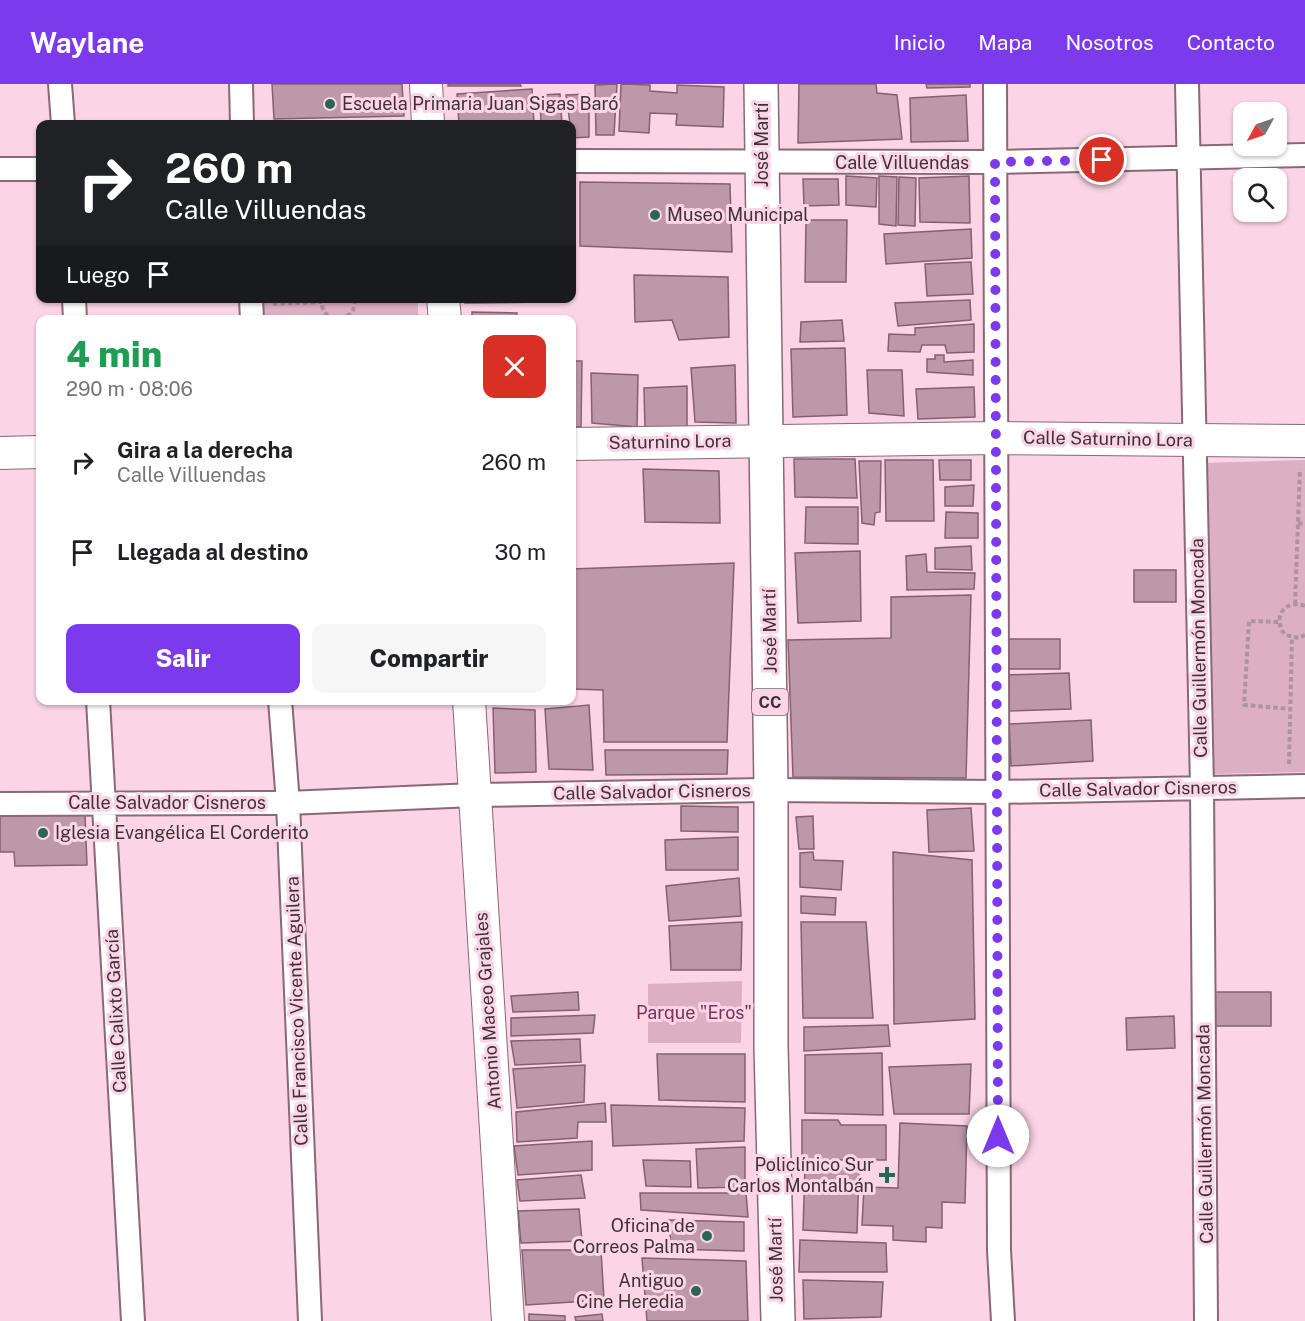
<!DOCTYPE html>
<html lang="es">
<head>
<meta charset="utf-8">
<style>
  body { margin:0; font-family:"Public Sans",sans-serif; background:#f6f6f6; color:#202124; height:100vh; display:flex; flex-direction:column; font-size:22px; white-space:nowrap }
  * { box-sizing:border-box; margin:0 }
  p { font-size:20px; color:#757577 }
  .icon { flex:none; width:33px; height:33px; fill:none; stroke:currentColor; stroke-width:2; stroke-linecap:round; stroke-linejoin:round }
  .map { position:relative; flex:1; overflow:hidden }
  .panel { position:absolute; left:36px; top:231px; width:540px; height:390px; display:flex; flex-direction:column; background:#fff; border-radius:12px; box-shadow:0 2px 4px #0004 }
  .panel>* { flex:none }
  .hud { position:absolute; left:36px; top:36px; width:540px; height:183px; border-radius:12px; box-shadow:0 2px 4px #0004; background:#202124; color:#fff; overflow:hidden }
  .needle { width:39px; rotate:230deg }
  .buttons { position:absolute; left:1233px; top:18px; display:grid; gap:12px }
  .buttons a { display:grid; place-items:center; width:54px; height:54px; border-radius:12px; background:#fff; box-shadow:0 2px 4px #0004; font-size:30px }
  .pin { position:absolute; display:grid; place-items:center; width:51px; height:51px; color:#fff; margin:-26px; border:3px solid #fff; border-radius:50%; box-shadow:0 2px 6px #0007 }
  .me { position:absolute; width:66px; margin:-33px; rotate:0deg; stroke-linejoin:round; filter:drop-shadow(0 0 4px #0008) }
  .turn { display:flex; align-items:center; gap:21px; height:126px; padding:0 30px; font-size:27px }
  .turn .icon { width:78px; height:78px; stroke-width:2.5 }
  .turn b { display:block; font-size:42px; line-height:51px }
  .then { display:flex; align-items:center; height:57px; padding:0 30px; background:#0003; gap:12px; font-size:22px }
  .round { display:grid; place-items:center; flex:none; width:63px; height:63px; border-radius:12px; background:#f6f6f6 }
  .headline { display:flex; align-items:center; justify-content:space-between; height:102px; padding:0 30px }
  h1 { font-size:36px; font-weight:800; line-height:45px; color:#1e9e55 }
  .primary-button { display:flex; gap:12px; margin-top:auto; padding:12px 30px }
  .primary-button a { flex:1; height:69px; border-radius:12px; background:#7c3aed; color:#fff; font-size:24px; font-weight:800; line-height:69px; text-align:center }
  .primary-button a+a { background:#f6f6f6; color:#202124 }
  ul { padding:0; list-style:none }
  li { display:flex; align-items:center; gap:18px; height:90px; padding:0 30px }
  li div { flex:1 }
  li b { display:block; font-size:22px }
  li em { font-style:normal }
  header { display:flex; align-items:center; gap:36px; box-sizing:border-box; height:84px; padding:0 30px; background:#7c3aed; color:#fff }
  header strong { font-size:28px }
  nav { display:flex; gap:33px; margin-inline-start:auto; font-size:21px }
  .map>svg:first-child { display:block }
</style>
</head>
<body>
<header>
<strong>Waylane</strong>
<nav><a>Inicio</a><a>Mapa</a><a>Nosotros</a><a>Contacto</a></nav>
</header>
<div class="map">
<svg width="1305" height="1237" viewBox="0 0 1305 1237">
  <rect width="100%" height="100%" fill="#fbd4e5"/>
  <path fill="#dcafc3" d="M259,215H418V235H260Z
    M1305,376V688L1210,690L1203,379Z
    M742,897L741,959H648V900Z"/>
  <path fill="#bd98a8" stroke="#836171" stroke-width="1.5" d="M272,0H402L404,32L274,35Z
    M448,0H520L521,2H448Z
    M617,0L614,51H596L595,1Z
    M621,0L650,1V7L677,9V1L724,3L723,43L676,41L677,30L650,29L649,49L619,47Z
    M799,0H876L877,9L897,11L902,55L798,59Z
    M926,0H970V3L927,4Z
    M532,5L534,40H459L457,10Z
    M560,10L562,40H541L540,11Z
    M589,10V53L572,54L566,11Z
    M966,11L968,57L911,58L910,14Z
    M846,92L877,94L876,123L846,121Z
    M879,92L897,93L896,142L879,140Z
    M969,92L970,139L920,138L919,94Z
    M899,93L916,94L915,142L898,141Z
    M803,95H838L839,121L804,122Z
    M580,98L730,100L732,168L580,162Z
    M806,136H847L846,198H805Z
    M971,145L972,174L886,180L884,150Z
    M572,160H573L574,184H572Z
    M971,178L973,210L927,212L925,180Z
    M634,191L728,193L729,253L679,256L672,236L635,238Z
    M465,214H547V218L465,219Z
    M970,216L971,236L898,242L895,219Z
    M472,228L517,229L516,236H472Z
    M842,236L844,257L800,258L801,238Z
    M974,240V268L947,269L945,261H922L920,268L888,267L889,250L915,251V244Z
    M845,264L847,331L793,333L791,265Z
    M935,271H944V278L973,276V291L927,288V275H935Z
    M572,277H582L581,343H572Z
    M735,281L736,339L695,338L691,284Z
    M867,286H902L904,332L869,329Z
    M591,289L638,291L637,343L592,339Z
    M687,302V345H645L644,304Z
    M974,303L975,333L918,335L916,305Z
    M794,375H855L857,414L795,413Z
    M885,376H933L934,437H886Z
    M939,376H971V396H940Z
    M859,377H881L880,428L875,429L874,441L862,439Z
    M643,385L719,387L720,439L645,438Z
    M974,401L973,422H945V403Z
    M806,423H858V460L805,459Z
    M946,428L978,429V454H945Z
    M971,462L972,486L935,485V464Z
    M860,467L861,537L798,539L795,469Z
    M926,470L927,488L975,489L974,505L907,506L906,472Z
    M734,479L727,658H604L603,606L572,605V485Z
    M1134,486H1176V518H1134Z
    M971,511L966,694L793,693L788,556L891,554V513Z
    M1008,555H1060V585H1008Z
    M1069,589L1071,625L1007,627L1006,591Z
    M589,621L593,686L549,685L545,625Z
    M493,624L535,626L536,688L495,689Z
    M1091,636L1093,677L1011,682L1009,640Z
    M605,666H728L727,690L606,691Z
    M681,722L738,723V748L681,747Z
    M971,724L974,767L929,768L927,726Z
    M0,730H85L87,781L15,782L14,768H0Z
    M813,732L814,765H799L796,733Z
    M738,753V786H666L665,756Z
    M813,768L814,776L843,777L841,806L800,803V769Z
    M893,768L972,776L975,935L894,940Z
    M739,794L741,832L669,837L666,802Z
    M801,812L836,814L835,831L801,829Z
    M742,838L741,886H671L669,842Z
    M801,838H866L873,934H803Z
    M578,908L579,926L513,928L511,912Z
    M1212,908H1271V942H1212Z
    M595,931L593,949L511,952V934Z
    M1174,932L1175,964L1127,966L1126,934Z
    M888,941L890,962L804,967V943Z
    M580,955L581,978L515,981L511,957Z
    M882,969L883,1031L805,1029V971Z
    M657,970H745V1018L659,1016Z
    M971,980L969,1030H894L889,983Z
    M585,981L584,1018L517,1024L513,985Z
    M605,1019L606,1038H578L577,1054L517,1058L516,1028Z
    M611,1021L745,1024L744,1057L613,1062Z
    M802,1036H838L841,1041H886V1076H802Z
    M900,1039L967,1042L965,1119L942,1118V1144L926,1143V1158L893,1156V1142L862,1141L864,1103L898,1104Z
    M592,1057V1086L518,1091L514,1062Z
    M745,1063V1103L698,1104L696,1065Z
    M643,1076L690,1077L691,1103L646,1102Z
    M805,1082L859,1084L857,1149L803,1146Z
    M581,1091L585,1114L520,1117L517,1096Z
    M640,1109H746L748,1133L641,1126Z
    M579,1125L582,1157L521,1159L518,1127Z
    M669,1136L744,1138V1167L671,1165Z
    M800,1156L886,1159L887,1188H799Z
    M522,1166H601L604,1216L526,1221Z
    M642,1174L746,1177L748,1237H647Z
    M803,1196L883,1198L881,1233L804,1235Z
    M529,1230L565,1232V1237H529Z
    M602,1230L603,1237H576L575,1233Z"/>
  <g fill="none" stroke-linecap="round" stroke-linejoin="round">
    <g stroke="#8a6877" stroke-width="26">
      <path id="street" d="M60,0L63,40
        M241,0L242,40
        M995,0L999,1166L1003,1237
        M1187,0L1202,704L1206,1237
        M572,77L995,78L1305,71
        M0,85H40
        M74,214L75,236
        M251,214L252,236
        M98,616L133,1237
        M280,616L288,719L310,1237
        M0,720L288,719L474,711L771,706L997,708L1305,702"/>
    </g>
    <g stroke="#8a6877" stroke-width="34">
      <path id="secondary" d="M426,0L428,40
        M443,214L445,236
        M572,360L996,354L1305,357
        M0,369L40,368
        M469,616L508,1237"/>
    </g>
    <g stroke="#8a6877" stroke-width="36">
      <path id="primary" d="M761,0L771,706V963L778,1237"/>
    </g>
    <path stroke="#b0929f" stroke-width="4" stroke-dasharray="4.5 3" stroke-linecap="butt" d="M321,214C321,226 327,235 339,236
      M355,217L415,215
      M273,220L321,218
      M341,236L353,228L355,215
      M1298,439L1305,440
      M1295,520L1300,385
      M1305,522C1284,514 1272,534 1285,551L1299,554L1305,551
      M1278,538L1249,537L1244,621L1291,625
      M1289,680L1292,553"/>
    <use href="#street" stroke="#fff" stroke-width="22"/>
    <use href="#secondary" stroke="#fff" stroke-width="32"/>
    <use href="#primary" stroke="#fff" stroke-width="33"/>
  </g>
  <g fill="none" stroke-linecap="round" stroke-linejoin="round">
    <path stroke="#7c3aed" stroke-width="10" stroke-dasharray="0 18" d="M998,1052L995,78L1102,76"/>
  </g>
  <g fill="#296754" stroke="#fbd4e5" stroke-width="2">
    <circle cx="330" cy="20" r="6"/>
    <circle cx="655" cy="131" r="6"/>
    <circle cx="43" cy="749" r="6"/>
    <path d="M884 1082h6v6h6v6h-6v6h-6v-6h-6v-6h6z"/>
    <circle cx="707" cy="1152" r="6"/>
    <circle cx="696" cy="1207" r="6"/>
  </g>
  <g text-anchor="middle" stroke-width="6" stroke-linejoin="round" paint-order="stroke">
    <rect fill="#fbd4e5" stroke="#78626c" stroke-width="1.5" x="752" y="605" width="36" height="26" rx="4.5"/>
    <g font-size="16" font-weight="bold" fill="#403138">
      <text x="770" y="624">CC</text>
    </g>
    <g font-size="18" fill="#403138" stroke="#fbd4e5" text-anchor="start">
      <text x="342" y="26">Escuela Primaria Juan Sigas Baró</text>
      <text x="667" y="137">Museo Municipal</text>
      <text x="55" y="755">Iglesia Evangélica El Corderito</text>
      <text x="874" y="1087" text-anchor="end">Policlínico Sur<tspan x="874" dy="21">Carlos Montalbán</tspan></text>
      <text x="695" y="1148" text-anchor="end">Oficina de<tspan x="695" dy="21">Correos Palma</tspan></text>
      <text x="684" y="1203" text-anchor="end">Antiguo<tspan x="684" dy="21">Cine Heredia</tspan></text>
    </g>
    <g font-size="18" fill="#403138" stroke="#fbd4e5">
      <text transform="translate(762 61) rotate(-90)" y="6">José Martí</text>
      <text x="902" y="85">Calle Villuendas</text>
      <text transform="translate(1108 355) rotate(1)" y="6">Calle Saturnino Lora</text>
      <text transform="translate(670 358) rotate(-1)" y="6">Saturnino Lora</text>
      <text transform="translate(770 547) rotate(-91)" y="6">José Martí</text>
      <text transform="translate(1199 564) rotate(-91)" y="6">Calle Guillermón Moncada</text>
      <text transform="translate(1138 705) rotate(-1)" y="6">Calle Salvador Cisneros</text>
      <text transform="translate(652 708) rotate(-1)" y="6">Calle Salvador Cisneros</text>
      <text x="167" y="725">Calle Salvador Cisneros</text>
      <text transform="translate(116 927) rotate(-93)" y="6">Calle Calixto García</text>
      <text transform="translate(297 927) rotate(-92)" y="6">Calle Francisco Vicente Aguilera</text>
      <text transform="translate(488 927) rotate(-94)" y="6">Antonio Maceo Grajales</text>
      <text transform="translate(1205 1050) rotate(-91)" y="6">Calle Guillermón Moncada</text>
      <text transform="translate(776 1176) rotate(-91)" y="6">José Martí</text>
    </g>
    <g font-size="18" fill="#7a3358" stroke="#fbd4e5">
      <text x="694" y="935">Parque "Eros"</text>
    </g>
  </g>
</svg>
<div class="buttons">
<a><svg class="needle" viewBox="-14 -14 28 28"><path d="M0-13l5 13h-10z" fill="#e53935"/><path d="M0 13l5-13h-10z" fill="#757577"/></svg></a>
<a><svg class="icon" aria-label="search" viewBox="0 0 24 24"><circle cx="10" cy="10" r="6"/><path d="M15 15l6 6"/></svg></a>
</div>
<div class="pin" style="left:1102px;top:76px;background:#d93025"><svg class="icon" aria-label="arrive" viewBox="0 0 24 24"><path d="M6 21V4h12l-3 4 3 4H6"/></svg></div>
<svg class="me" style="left:998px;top:1052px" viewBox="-20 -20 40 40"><circle r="19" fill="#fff"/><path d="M0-13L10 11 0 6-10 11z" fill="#7c3aed"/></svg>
<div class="hud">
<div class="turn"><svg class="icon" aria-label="right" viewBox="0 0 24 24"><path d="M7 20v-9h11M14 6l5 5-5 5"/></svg><div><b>260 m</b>Calle Villuendas</div></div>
<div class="then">Luego<svg class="icon" aria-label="arrive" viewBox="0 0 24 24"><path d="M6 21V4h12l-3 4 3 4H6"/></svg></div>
</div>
<section class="panel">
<div class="headline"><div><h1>4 min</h1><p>290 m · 08:06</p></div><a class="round" style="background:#d93025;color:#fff"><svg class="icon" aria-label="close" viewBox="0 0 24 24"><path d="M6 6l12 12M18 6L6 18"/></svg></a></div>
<ul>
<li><svg class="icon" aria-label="right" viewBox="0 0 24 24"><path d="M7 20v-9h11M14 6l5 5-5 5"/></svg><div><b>Gira a la derecha</b><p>Calle Villuendas</p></div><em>260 m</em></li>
<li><svg class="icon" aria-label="arrive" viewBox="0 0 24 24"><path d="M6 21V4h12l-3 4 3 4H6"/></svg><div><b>Llegada al destino</b></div><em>30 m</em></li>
</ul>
<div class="primary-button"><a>Salir</a><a>Compartir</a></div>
</section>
</div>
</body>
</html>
